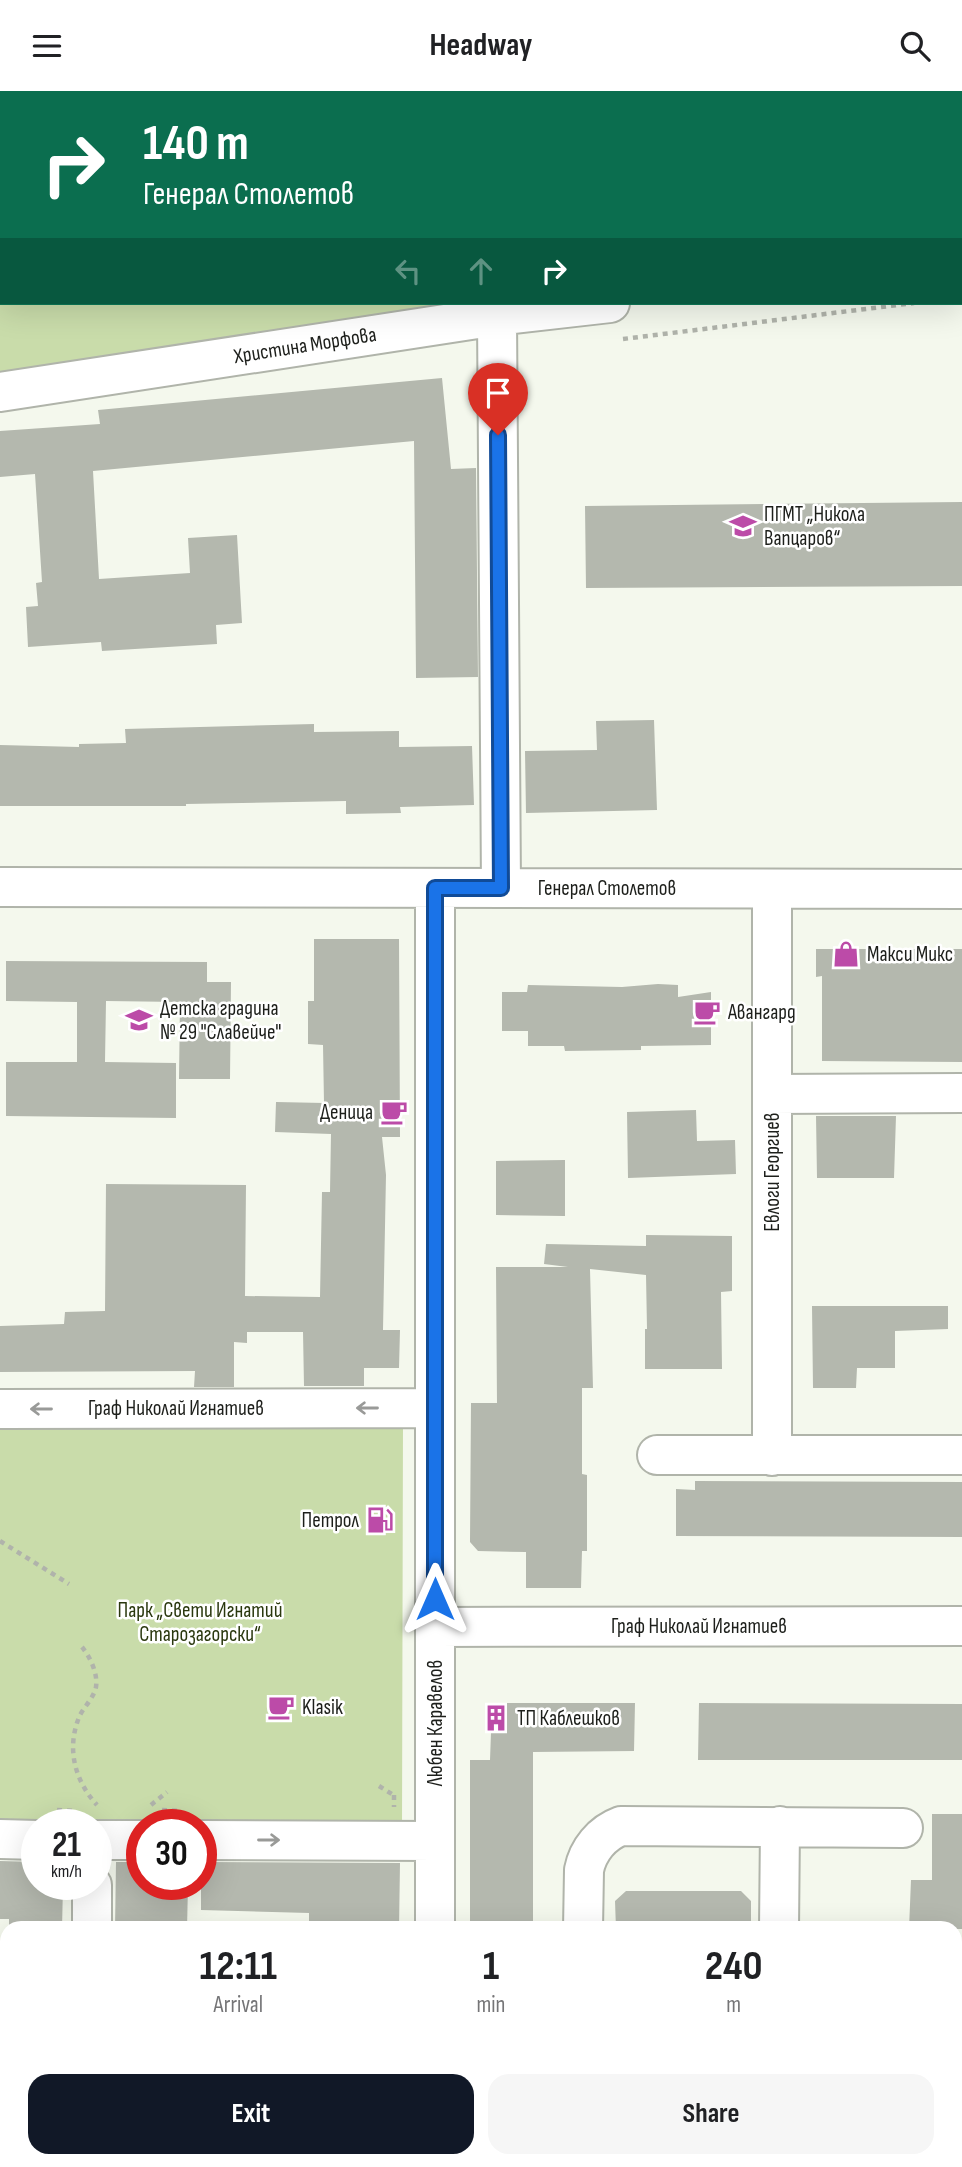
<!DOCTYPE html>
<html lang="en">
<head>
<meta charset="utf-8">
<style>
  body { margin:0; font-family:"Sofia Sans Condensed",sans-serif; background:#f6f6f6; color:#202124; height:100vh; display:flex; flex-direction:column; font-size:26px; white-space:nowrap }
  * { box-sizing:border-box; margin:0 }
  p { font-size:23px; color:#757577 }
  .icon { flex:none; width:38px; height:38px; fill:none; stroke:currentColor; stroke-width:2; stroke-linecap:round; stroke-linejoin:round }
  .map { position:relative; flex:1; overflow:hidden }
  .panel { position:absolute; left:0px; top:1830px; width:962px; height:247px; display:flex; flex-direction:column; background:#fff; border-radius:21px 21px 0 0; box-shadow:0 7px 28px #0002 }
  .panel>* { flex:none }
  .guide { position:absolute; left:0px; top:0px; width:962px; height:214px; box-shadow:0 7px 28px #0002; background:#0b6e4f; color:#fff; overflow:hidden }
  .speed { position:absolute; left:21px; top:1718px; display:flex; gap:14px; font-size:35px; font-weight:700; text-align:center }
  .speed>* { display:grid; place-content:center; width:91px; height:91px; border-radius:50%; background:#fff; box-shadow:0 7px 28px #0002; line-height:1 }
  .speed small { font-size:18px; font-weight:400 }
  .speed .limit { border:10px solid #d22; background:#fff; color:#111 }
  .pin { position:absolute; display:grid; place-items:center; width:60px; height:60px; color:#fff; margin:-72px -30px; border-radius:50% 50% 50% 0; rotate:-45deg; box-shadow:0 0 7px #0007 }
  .pin .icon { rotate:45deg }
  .me { position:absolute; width:77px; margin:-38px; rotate:0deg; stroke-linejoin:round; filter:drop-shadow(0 0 5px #0008) }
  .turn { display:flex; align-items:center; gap:24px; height:147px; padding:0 28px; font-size:32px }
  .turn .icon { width:91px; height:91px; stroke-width:2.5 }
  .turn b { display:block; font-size:49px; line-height:60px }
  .lanes { display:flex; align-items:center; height:66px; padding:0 28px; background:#0003; justify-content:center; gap:35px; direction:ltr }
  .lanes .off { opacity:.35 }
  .eta { display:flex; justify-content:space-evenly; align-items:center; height:119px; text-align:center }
  .eta b { font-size:42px; font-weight:700; line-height:49px }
  .primary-button { display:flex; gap:14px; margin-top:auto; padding:14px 28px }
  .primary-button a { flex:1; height:80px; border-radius:21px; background:#111827; color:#fff; font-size:28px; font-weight:700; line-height:80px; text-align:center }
  .primary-button a+a { background:#f6f6f6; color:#202124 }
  header { display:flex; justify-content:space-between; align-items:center; height:91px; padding:0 28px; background:#fff; font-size:32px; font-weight:700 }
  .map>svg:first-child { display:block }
</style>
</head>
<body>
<header><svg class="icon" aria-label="menu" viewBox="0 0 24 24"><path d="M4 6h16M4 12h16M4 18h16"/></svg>Headway<svg class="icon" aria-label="search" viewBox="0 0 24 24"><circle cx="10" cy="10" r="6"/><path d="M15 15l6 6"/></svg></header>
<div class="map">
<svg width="962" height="2076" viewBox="0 0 962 2076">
  <rect width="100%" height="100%" fill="#f4f8ed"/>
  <path fill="#c9dcaa" d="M0,0H962V170L961,2H2V212H646L0,298Z
    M0,1329L403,1330L402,1741L201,1734H37L0,1740Z"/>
  <path fill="#b4b8ae" d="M442,287L451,378L476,377L478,586L416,587L414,350L93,380L99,488L190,482L188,447L237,444L242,532L216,534L217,553L102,560L101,551L28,556L26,516L38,515L36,492L42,491L35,383L0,386V340L100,333L98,319Z
    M962,411V495L586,497L585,415Z
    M654,629L657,719L526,722L525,660L597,659L596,630Z
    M314,633V641L399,640V656L472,655L474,714L400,716L401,722L346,723V710L186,713V715H0V654L79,656V653L126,652L125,638Z
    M314,848H399L400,1046H382L386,1084L383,1239H400L399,1277H364V1295H304L303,1241H247V1252L234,1251V1296H194L195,1280L0,1281V1235L64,1233L65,1221L105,1220L106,1093L246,1094L245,1205L320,1206L322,1101H330L331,1043L275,1041L276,1011L324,1012L323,954L308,953V910H314Z
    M816,858H962V971L822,970V885L816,886Z
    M6,870L207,871V891H231L230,988H179L180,911L106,910L105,971L176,972V1027L6,1025V971H77V911L6,910Z
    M658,893L678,894V906L711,901V954L641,955V959L565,960L564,955H528V940H502V901H527L528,894L622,896Z
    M696,1019L697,1050L735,1049L736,1083L628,1087L627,1021Z
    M816,1025H896L894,1087H817Z
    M565,1069V1125L496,1124V1070Z
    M646,1144L732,1145V1200L721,1201L722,1278H645V1238H647L646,1184L590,1178L593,1297H582V1383L587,1384V1460H582L581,1497H526V1461L478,1460L470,1451L471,1312H497L496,1176H568L544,1173L546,1153L646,1155Z
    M812,1215H948V1238L895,1240V1277H857L856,1297H813Z
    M695,1390L962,1391V1446L676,1445V1398L695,1399Z
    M500,1612H635L634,1660L533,1661V1838H470V1669H490L492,1614L500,1615Z
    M699,1612L962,1613V1669H698Z
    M932,1723H962V1838H909L911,1789H932Z
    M0,1770L37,1771V1794H63L62,1838H9V1828H0Z
    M116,1771H142V1794H188L187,1838H115Z
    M201,1771L400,1772L399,1838H368V1831L309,1830V1822L201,1819Z
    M626,1800H741L751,1810V1838H616L615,1810Z"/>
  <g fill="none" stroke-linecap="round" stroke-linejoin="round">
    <g stroke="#b0b4aa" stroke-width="42">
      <path id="minor" d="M961,170H962
        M497,225L501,797
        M0,301L497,225L610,212
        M0,796L962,798
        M435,797V1838
        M772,798V1365
        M772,1003L962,1002
        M0,1318L435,1317
        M657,1364H962
        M435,1536L962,1535
        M0,1748L37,1749
        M96,1749H142
        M201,1749L435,1750
        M92,1838V1794
        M583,1838L584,1779C588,1759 602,1742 621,1735L903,1737
        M779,1838L780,1735
        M434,2070V2076
        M922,2070V2076
        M92,2076V2070
        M779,2076V2070"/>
    </g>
    <path stroke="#b0b3ab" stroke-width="4.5" stroke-dasharray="5 5" stroke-linecap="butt" d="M201,0L203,2
      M553,0L554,2
      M245,2L249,0
      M654,2L660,0
      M961,25H962
      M0,99H2
      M0,194L2,193
      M623,248L914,212
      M0,1450L69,1493
      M82,1556C90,1566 98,1582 96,1596C94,1606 85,1615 80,1624C66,1656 74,1689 97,1714
      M379,1695L395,1705
      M394,1704V1716
      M151,1714L167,1701
      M57,1719L76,1720
      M162,1719L181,1720"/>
    <use href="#minor" stroke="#fff" stroke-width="38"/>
  </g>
  <defs><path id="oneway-shaft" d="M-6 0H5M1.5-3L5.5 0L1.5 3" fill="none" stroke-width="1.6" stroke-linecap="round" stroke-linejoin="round" transform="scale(1.75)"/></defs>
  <g stroke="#999a98">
    <use href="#oneway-shaft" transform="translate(367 1317) rotate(-180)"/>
    <use href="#oneway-shaft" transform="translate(41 1318) rotate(-180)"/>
    <use href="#oneway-shaft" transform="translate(269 1749)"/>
  </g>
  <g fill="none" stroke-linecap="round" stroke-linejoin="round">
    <g stroke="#114b97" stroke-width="18">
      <path id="route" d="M435,1508V797H501L498,344"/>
    </g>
    <use href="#route" stroke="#1a73e8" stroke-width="12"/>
  </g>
  <defs>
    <g id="school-bare" transform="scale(2.1)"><path d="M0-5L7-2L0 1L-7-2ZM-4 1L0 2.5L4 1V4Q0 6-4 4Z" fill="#bc4ba8" stroke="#fff" stroke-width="2.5" paint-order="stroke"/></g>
    <g id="shop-bare" transform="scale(2.1)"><path d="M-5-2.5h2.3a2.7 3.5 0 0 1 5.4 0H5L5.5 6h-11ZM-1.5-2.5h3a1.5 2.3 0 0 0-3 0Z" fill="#bc4ba8" stroke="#fff" stroke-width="2.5" paint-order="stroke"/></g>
    <g id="cafe-bare" transform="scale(2.1)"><path d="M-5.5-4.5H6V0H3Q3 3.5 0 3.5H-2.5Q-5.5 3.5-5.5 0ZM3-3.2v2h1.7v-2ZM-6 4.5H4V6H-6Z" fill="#bc4ba8" stroke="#fff" stroke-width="2.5" paint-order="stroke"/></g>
    <g id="fuel-bare" transform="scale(2.1)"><path d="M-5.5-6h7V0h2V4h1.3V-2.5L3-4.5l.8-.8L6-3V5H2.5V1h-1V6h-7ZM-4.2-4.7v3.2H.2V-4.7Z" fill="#bc4ba8" stroke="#fff" stroke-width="2.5" paint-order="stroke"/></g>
    <g id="building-bare" transform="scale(2.1)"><path d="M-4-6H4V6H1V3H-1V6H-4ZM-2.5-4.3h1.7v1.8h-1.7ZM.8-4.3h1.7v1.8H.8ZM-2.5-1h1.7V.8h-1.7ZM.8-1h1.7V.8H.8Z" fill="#bc4ba8" stroke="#fff" stroke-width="2.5" paint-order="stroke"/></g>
  </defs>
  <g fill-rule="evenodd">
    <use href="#school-bare" x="743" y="435"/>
    <use href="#shop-bare" x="846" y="863"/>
    <use href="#cafe-bare" x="707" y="921"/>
    <use href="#school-bare" x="139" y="929"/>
    <use href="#cafe-bare" x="394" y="1021"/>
    <use href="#fuel-bare" x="380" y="1429"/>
    <use href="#cafe-bare" x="281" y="1616"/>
    <use href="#building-bare" x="496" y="1627"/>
  </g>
  <g text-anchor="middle" stroke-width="5" stroke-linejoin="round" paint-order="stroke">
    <g font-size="21" fill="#1d1f1b" stroke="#fff">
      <text transform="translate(305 254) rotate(-9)" y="7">Христина Морфова</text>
      <text x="607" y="804">Генерал Столетов</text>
      <text transform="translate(772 1081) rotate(-90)" y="7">Евлоги Георгиев</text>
      <text x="176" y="1324">Граф Николай Игнатиев</text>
      <text x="699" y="1542">Граф Николай Игнатиев</text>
      <text transform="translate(435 1632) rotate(-90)" y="7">Любен Каравелов</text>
    </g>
    <g font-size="21" fill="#1d1f1b" stroke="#fff" text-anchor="start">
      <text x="764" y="430">ПГМТ „Никола<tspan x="764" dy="24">Вапцаров“</tspan></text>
      <text x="867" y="870">Макси Микс</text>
      <text x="160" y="924">Детска градина<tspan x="160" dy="24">№ 29 "Славейче"</tspan></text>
      <text x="728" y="928">Авангард</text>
      <text x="373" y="1028" text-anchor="end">Деница</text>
      <text x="359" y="1436" text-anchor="end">Петрол</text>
      <text x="302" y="1623">Klasik</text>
      <text x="517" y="1634">ТП Каблешков</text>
    </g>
    <g font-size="21" fill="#2a380e" stroke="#fff">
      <text x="200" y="1526">Парк „Свети Игнатий<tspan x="200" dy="24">Старозагорски“</tspan></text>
    </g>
  </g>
</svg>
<div class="speed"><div>21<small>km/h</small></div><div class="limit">30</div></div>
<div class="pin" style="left:498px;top:344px;background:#d93025"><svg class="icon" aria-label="arrive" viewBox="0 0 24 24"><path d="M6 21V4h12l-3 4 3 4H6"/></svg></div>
<svg class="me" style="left:435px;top:1508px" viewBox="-20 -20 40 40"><path d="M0-17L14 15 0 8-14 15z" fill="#1a73e8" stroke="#fff" stroke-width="4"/></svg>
<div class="guide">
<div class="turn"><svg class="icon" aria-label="right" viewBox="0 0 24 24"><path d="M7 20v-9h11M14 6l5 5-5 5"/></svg><div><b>140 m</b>Генерал Столетов</div></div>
<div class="lanes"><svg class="icon off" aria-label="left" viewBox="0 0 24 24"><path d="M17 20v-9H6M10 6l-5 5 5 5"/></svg><svg class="icon off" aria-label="ahead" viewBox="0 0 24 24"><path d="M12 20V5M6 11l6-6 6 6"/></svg><svg class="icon" aria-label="right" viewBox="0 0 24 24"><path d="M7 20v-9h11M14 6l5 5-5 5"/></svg></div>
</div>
<section class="panel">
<div class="eta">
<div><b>12:11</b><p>Arrival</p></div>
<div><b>1</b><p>min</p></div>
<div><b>240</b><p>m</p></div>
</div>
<div class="primary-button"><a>Exit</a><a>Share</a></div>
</section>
</div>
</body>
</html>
